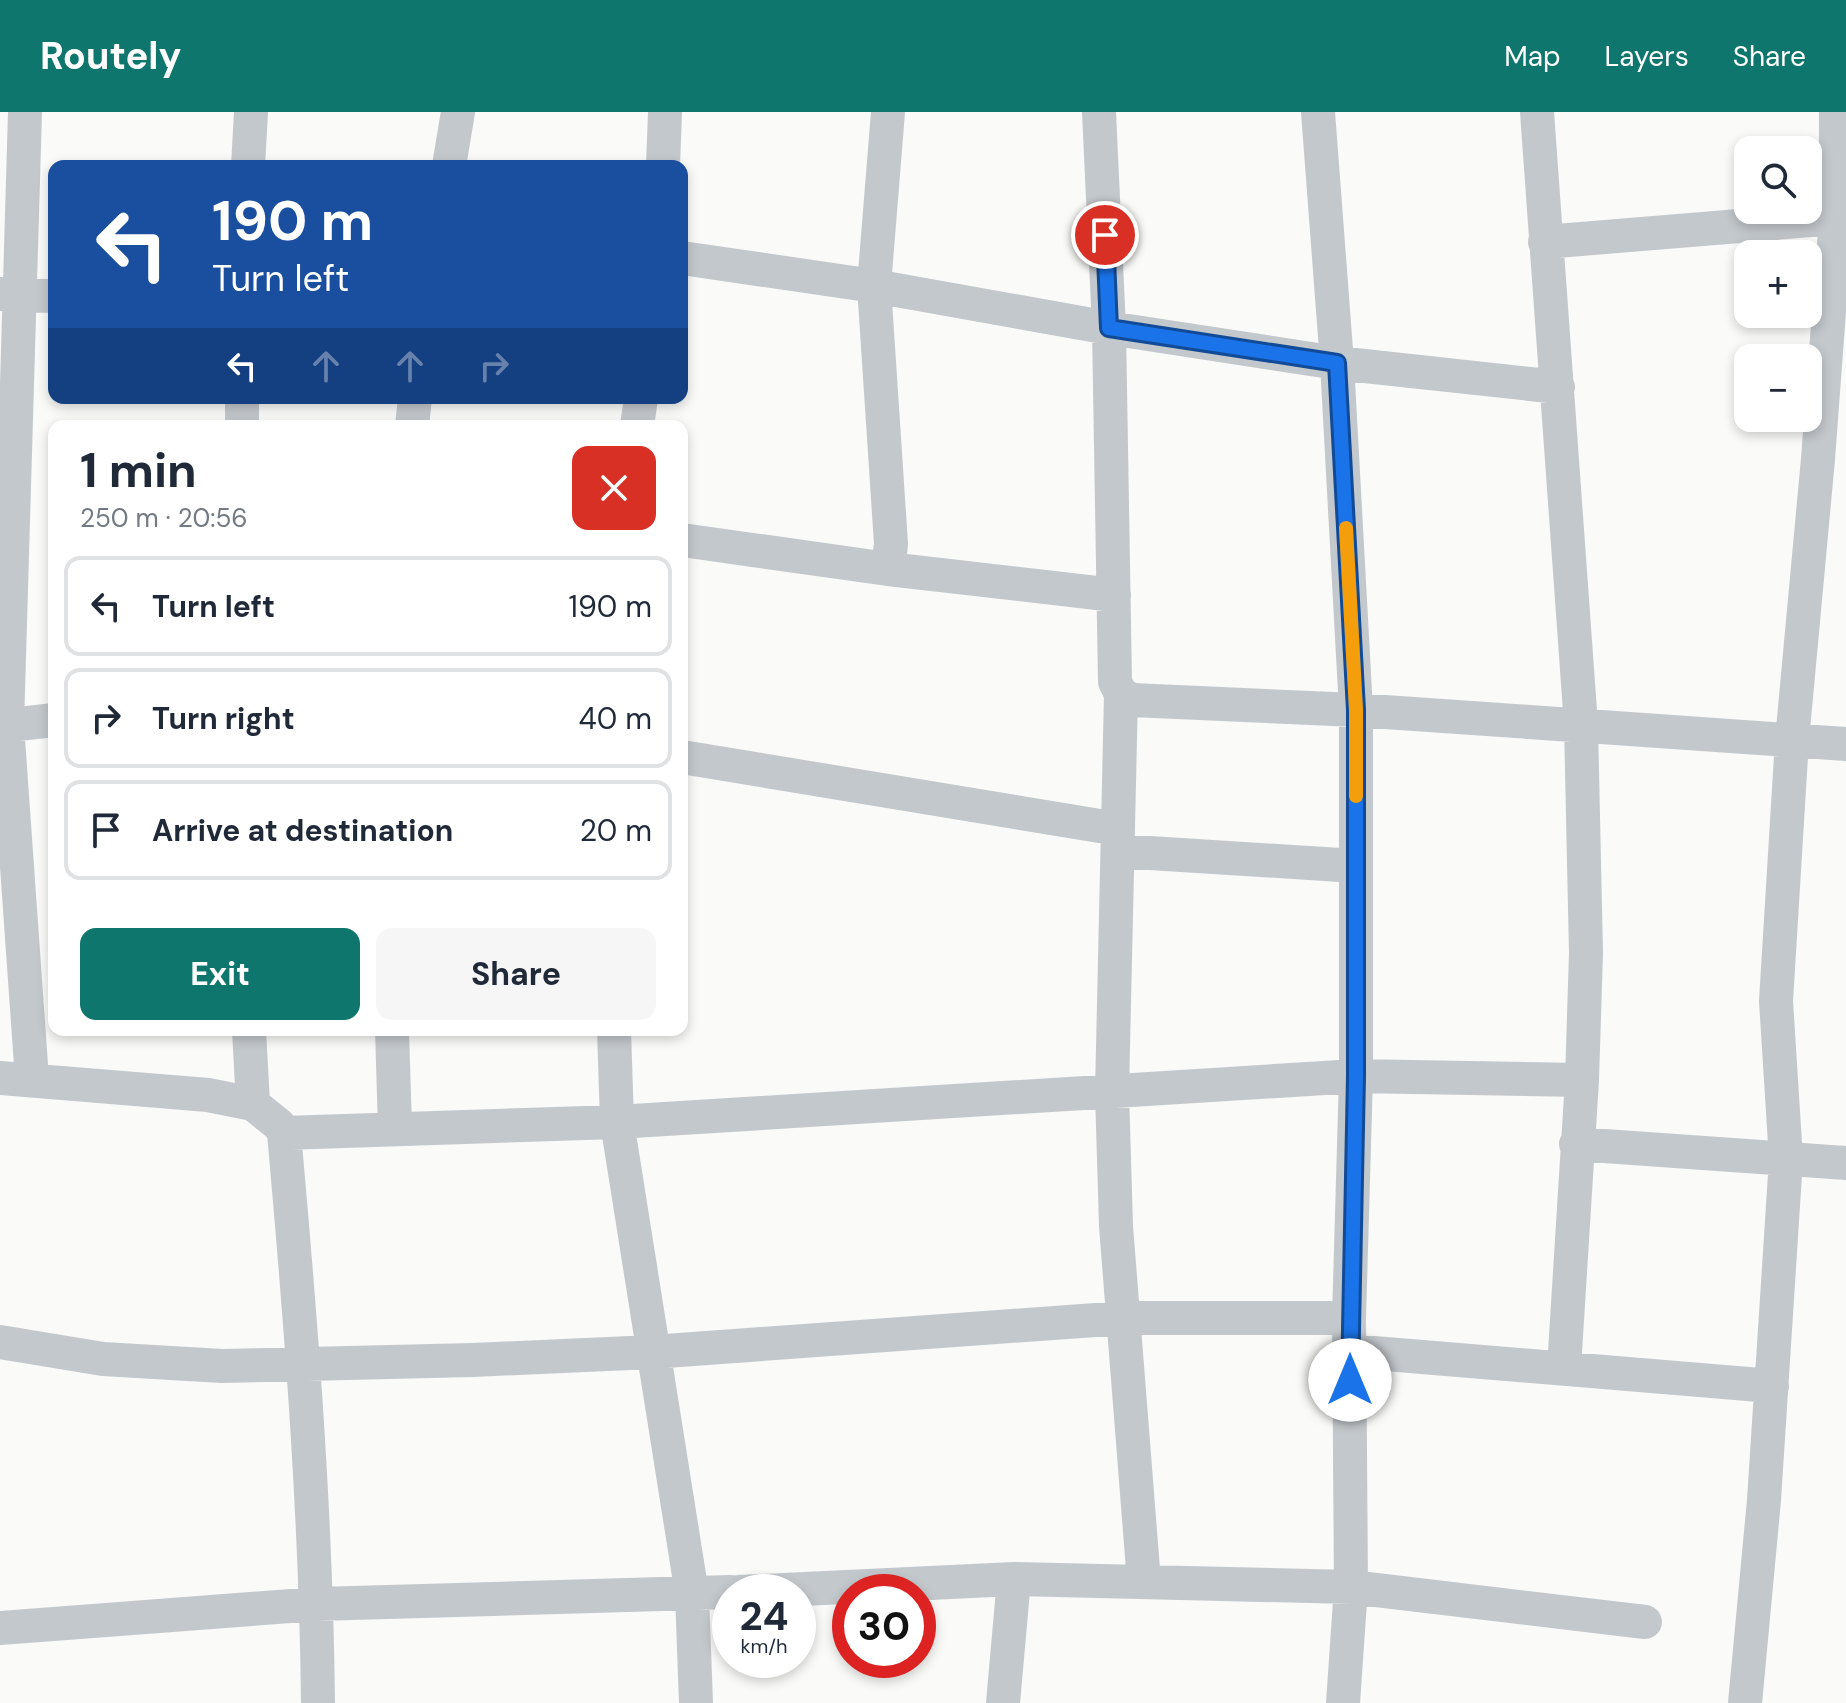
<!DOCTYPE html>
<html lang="en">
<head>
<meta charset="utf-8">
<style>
  body { margin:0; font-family:"DM Sans",sans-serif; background:#f6f6f7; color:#1f2937; height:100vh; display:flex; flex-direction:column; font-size:30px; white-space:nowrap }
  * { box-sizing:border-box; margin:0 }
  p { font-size:26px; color:#747a83 }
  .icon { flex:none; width:44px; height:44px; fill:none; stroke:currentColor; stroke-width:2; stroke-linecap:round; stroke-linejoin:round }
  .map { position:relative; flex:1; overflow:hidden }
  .details { position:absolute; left:48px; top:308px; width:640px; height:616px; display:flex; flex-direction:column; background:#fff; border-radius:16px; box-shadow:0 4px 12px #0003 }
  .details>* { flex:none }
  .banner { position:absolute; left:48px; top:48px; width:640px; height:244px; border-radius:16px; box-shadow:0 4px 12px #0003; background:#1a4fa0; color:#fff; overflow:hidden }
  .fabs { position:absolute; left:1734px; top:24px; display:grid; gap:16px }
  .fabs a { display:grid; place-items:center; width:88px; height:88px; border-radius:16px; background:#fff; box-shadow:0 4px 12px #0003; font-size:40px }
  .speed { position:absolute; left:712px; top:1462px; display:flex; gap:16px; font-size:40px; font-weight:700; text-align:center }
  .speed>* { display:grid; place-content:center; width:104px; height:104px; border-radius:50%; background:#fff; box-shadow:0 4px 12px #0003; line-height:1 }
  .speed small { font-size:20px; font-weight:400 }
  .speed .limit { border:12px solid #d22; background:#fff; color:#111 }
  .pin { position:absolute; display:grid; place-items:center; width:68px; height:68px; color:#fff; margin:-34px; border:4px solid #fff; border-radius:50%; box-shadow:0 2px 8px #0007 }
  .me { position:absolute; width:88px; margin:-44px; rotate:0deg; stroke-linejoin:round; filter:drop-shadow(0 0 6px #0008) }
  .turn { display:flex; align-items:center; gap:28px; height:168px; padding:0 32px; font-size:36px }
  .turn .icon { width:104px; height:104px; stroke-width:2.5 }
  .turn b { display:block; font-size:56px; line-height:68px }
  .lanes { display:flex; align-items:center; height:76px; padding:0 32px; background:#0003; justify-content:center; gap:40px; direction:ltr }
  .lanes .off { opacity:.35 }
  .round { display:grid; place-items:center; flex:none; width:84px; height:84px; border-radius:16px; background:#f6f6f7 }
  .overview { display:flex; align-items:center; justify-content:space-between; height:136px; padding:0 32px }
  h1 { font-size:48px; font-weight:700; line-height:60px }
  .action { display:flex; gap:16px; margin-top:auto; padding:16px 32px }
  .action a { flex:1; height:92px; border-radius:16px; background:#0f766e; color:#fff; font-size:32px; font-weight:700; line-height:92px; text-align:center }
  .action a+a { background:#f6f6f7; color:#1f2937 }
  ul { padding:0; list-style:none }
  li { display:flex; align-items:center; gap:24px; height:100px; margin:0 16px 12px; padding:0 16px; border:4px solid #e0e1e3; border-radius:16px }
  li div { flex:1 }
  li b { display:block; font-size:30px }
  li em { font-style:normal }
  header { display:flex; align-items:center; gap:48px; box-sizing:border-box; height:112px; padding:0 40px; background:#0f766e; color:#fff }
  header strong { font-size:38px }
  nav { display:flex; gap:44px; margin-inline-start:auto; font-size:28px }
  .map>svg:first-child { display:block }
</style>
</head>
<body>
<header>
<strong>Routely</strong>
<nav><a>Map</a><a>Layers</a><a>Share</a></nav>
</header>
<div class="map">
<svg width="1846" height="1591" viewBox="0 0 1846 1591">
  <rect width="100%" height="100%" fill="#fafaf8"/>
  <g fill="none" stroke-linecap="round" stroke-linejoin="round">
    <path stroke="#c3c8cc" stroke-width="34" d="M25,0L7,613L32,967
      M1099,0L1109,216L1115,570L1121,582L1112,980L1116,1114L1144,1470
      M1318,0L1337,251L1356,598V964L1349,1206L1351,1475L1343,1591
      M1537,0L1581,613L1586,841L1582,968L1564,1256
      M248,54L251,0
      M449,54L458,0
      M663,54L665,0
      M1545,130L1836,106
      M682,146L874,174L1109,216L1337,251L1558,275
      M0,182L54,184
      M242,314V286
      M412,314L415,286
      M637,314L641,286
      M682,428L888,457L1114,483
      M888,457L891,432L874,174L888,0
      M1121,582L1132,588L1356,598L1846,632
      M0,614L54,608
      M682,645L1118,717
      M1118,739L1356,754
      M249,918L253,992
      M392,918L395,1017
      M614,918L617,1010L692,1482L696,1591
      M0,966L208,983L253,992L279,1013L284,1021C301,1211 316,1400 318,1591
      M284,1021L617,1010L1356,964L1582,968
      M1576,1032L1846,1051
      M0,1230L103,1247L222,1254L473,1248L652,1240L1123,1206H1349
      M1350,1239L1772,1274
      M739,1480L1014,1467L1351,1475L1645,1510
      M0,1516L317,1492L730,1480
      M1003,1591L1014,1467
      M1745,1591L1764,1388L1786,1047L1776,889L1792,628L1818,347L1836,106V0"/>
  </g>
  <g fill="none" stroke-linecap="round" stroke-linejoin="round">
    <g stroke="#114b97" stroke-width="20">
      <path id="route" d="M1105,123L1109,216L1337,251L1356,598V964L1350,1268"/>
    </g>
    <use href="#route" stroke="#1a73e8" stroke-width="14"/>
    <path stroke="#f59e0b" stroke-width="14" d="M1346,416L1356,598V684"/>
  </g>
</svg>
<div class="fabs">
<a><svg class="icon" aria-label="search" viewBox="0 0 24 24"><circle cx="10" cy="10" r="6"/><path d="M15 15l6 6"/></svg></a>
<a>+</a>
<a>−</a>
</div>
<div class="speed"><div>24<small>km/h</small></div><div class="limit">30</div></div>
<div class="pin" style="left:1105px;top:123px;background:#d93025"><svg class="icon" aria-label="arrive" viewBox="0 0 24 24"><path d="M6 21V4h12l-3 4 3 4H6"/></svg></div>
<svg class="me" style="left:1350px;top:1268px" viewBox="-20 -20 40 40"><circle r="19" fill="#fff"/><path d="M0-13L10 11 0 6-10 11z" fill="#1a73e8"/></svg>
<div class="banner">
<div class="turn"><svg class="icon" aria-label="left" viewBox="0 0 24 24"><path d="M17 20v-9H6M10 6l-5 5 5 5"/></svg><div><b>190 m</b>Turn left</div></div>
<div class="lanes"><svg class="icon" aria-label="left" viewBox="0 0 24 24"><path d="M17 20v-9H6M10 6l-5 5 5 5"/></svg><svg class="icon off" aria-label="ahead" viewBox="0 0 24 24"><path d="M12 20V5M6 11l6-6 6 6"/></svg><svg class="icon off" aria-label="ahead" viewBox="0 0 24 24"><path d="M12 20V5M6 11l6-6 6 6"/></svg><svg class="icon off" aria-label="right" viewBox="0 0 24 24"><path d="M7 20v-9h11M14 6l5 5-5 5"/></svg></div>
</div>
<section class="details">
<div class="overview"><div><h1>1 min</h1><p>250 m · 20:56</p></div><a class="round" style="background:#d93025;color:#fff"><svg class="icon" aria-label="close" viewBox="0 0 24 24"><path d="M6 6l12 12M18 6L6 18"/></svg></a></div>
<ul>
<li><svg class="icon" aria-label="left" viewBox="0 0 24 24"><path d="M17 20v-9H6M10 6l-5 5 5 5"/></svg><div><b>Turn left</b></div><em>190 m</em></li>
<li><svg class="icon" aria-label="right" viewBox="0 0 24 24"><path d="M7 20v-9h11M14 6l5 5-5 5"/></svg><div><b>Turn right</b></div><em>40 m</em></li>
<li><svg class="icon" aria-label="arrive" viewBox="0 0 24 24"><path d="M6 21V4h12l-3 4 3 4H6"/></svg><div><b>Arrive at destination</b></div><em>20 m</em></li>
</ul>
<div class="action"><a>Exit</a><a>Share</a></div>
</section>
</div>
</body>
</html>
